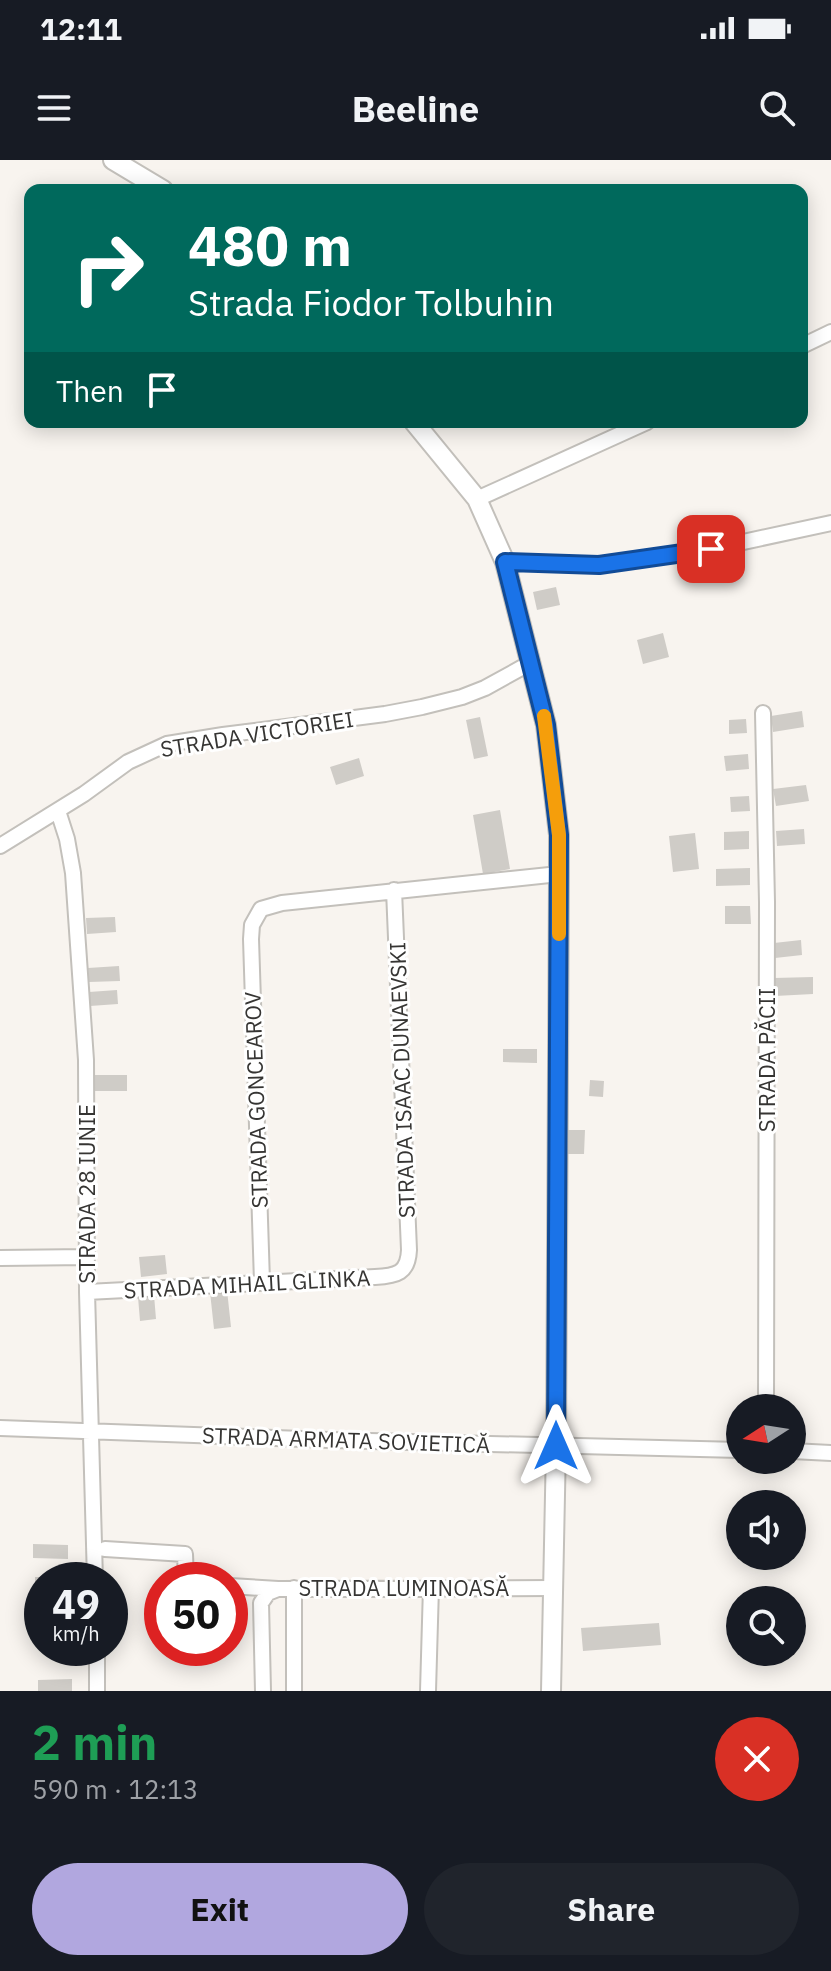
<!DOCTYPE html>
<html lang="en">
<head>
<meta charset="utf-8">
<style>
  body { margin:0; font-family:"IBM Plex Sans",sans-serif; background:#20242c; color:#f1f3f6; height:100vh; display:flex; flex-direction:column; font-size:30px; white-space:nowrap }
  * { box-sizing:border-box; margin:0 }
  p { font-size:26px; color:#9ea1a6 }
  .icon { flex:none; width:44px; height:44px; fill:none; stroke:currentColor; stroke-width:2; stroke-linecap:round; stroke-linejoin:round }
  .map { position:relative; height:1531px; overflow:hidden }
  .panel { display:flex; flex-direction:column; background:#171b24; flex:1 }
  .panel>* { flex:none }
  .banner { position:absolute; left:24px; top:24px; width:784px; height:244px; border-radius:16px; box-shadow:0 4px 20px #0003; background:#00695c; color:#fff; overflow:hidden }
  .needle { width:52px; rotate:258deg }
  .fabs { position:absolute; left:726px; top:1234px; display:grid; gap:16px }
  .fabs a { display:grid; place-items:center; width:80px; height:80px; border-radius:50%; background:#171b24; box-shadow:0 4px 20px #0003; font-size:40px }
  .speed { position:absolute; left:24px; top:1402px; display:flex; gap:16px; font-size:40px; font-weight:700; text-align:center }
  .speed>* { display:grid; place-content:center; width:104px; height:104px; border-radius:50%; background:#171b24; box-shadow:0 4px 20px #0003; line-height:1 }
  .speed small { font-size:20px; font-weight:400 }
  .speed .limit { border:12px solid #d22; background:#fff; color:#111 }
  .pin { position:absolute; display:grid; place-items:center; width:68px; height:68px; color:#fff; margin:-34px; border-radius:16px; box-shadow:0 4px 12px #0006 }
  .me { position:absolute; width:88px; margin:-44px; rotate:0deg; stroke-linejoin:round; filter:drop-shadow(0 0 6px #0008) }
  .turn { display:flex; align-items:center; gap:28px; height:168px; padding:0 32px; font-size:36px }
  .turn .icon { width:104px; height:104px; stroke-width:2.5 }
  .turn b { display:block; font-size:56px; line-height:68px }
  .then { display:flex; align-items:center; height:76px; padding:0 32px; background:#0003; gap:16px; font-size:30px }
  .round { display:grid; place-items:center; flex:none; width:84px; height:84px; border-radius:42px; background:#20242c }
  .overview { display:flex; align-items:center; justify-content:space-between; height:136px; padding:0 32px }
  h1 { font-size:48px; font-weight:700; line-height:60px; color:#1e9e55 }
  .action { display:flex; gap:16px; margin-top:auto; padding:16px 32px }
  .action a { flex:1; height:92px; border-radius:48px; background:#b1a7df; color:#111; font-size:32px; font-weight:700; line-height:92px; text-align:center }
  .action a+a { background:#20242c; color:#f1f3f6 }
  .status { display:flex; justify-content:space-between; align-items:center; height:56px; padding:0 40px; background:#171b24; direction:ltr }
  .status svg { height:22px; fill:currentColor }
  header { display:flex; justify-content:space-between; align-items:center; height:104px; padding:0 32px; background:#171b24; font-size:36px; font-weight:700 }
  .map>svg:first-child { display:block }
</style>
</head>
<body>
<div class="status"><b>12:11</b><svg viewBox="0 0 49 12"><path d="M0 12V9h3v3zM5 12V6h3v6zM10 12V3h3v9zM15 12V0h3v12zM26 1h20v11H26zM47 4h2v5h-2z"/></svg></div>
<header><svg class="icon" aria-label="menu" viewBox="0 0 24 24"><path d="M4 6h16M4 12h16M4 18h16"/></svg>Beeline<svg class="icon" aria-label="search" viewBox="0 0 24 24"><circle cx="10" cy="10" r="6"/><path d="M15 15l6 6"/></svg></header>
<div class="map">
<svg width="831" height="1531" viewBox="0 0 831 1531">
  <rect width="100%" height="100%" fill="#f8f4ef"/>
  <path fill="#cfccc7" d="M556,427L560,445L537,450L533,432Z
    M663,473L669,497L643,504L637,480Z
    M802,551L804,567L773,572L771,556Z
    M480,557L488,596L474,599L466,560Z
    M746,559L747,573L729,574V560Z
    M748,594L749,609L726,611L724,596Z
    M359,598L364,616L336,625L330,607Z
    M806,625L809,641L776,646L773,629Z
    M749,636L750,651L731,652L730,637Z
    M500,650L510,709L483,714L473,655Z
    M804,669L805,684L777,686L776,671Z
    M749,671V689L724,690V672Z
    M695,673L699,709L673,712L669,676Z
    M750,708V725L716,726V709Z
    M725,746H750L751,764H725Z
    M115,757L116,772L87,774L86,758Z
    M801,780L802,795L775,798L774,783Z
    M119,806L120,821L89,822L88,808Z
    M813,817V834L775,836L774,818Z
    M117,830L118,844L90,846L89,832Z
    M503,889H537V903L503,902Z
    M95,915H127V931H95Z
    M590,920L604,921L603,937L589,936Z
    M568,970H585L584,994H568Z
    M165,1095L167,1114L141,1117L139,1097Z
    M227,1130L231,1167L214,1169L210,1132Z
    M154,1135L156,1159L140,1161L138,1137Z
    M33,1384L68,1385V1399L33,1398Z
    M35,1417H73V1420H42V1432H35Z
    M659,1463L661,1485L583,1491L581,1468Z
    M72,1519V1531H38V1520Z"/>
  <g fill="none" stroke-linecap="round" stroke-linejoin="round">
    <g stroke="#c3c0bb" stroke-width="18">
      <path id="street" d="M802,186L831,172
        M477,339L647,262
        M505,402L599,405L711,389L831,363
        M763,553L767,742L766,1248
        M58,651L67,679L73,713L86,900L87,1132L95,1420
        M0,686L84,634L128,602L167,584L223,575L385,554L422,547L462,537L485,528L532,502
        M0,1098L87,1097
        M262,1122L251,779L252,765L261,749L282,743L559,714
        M87,1132L375,1117C397,1116 408,1113 409,1090L394,730
        M0,1268L330,1280L740,1290
        M792,1291L831,1293
        M105,1389L185,1394L186,1420
        M230,1426L278,1429
        M294,1428V1531
        M97,1488V1531
        M263,1531L261,1443L268,1433L278,1429L553,1428
        M428,1531L431,1427"/>
    </g>
    <g stroke="#c3c0bb" stroke-width="22">
      <path id="secondary" d="M113,0L163,30
        M414,262L477,339L505,402L546,565L559,675V714L556,1286L551,1531"/>
    </g>
    <use href="#street" stroke="#fff" stroke-width="14"/>
    <use href="#secondary" stroke="#fff" stroke-width="18"/>
  </g>
  <g fill="none" stroke-linecap="round" stroke-linejoin="round">
    <g stroke="#114b97" stroke-width="20">
      <path id="route" d="M556,1286L559,675L546,565L505,402L599,405L711,389"/>
    </g>
    <use href="#route" stroke="#1a73e8" stroke-width="14"/>
    <path stroke="#f59e0b" stroke-width="14" d="M544,556L559,675V774"/>
  </g>
  <g text-anchor="middle" stroke-width="6" stroke-linejoin="round" paint-order="stroke">
    <g font-size="22" fill="#363533" stroke="#fff">
      <text transform="translate(257 574) rotate(-9)" y="8">STRADA VICTORIEI</text>
      <text transform="translate(767 900) rotate(-90)" y="8">STRADA PĂCII</text>
      <text transform="translate(402 920) rotate(-92)" y="8">STRADA ISAAC DUNAEVSKI</text>
      <text transform="translate(256 940) rotate(-92)" y="8">STRADA GONCEAROV</text>
      <text transform="translate(87 1034) rotate(-90)" y="8">STRADA 28 IUNIE</text>
      <text transform="translate(247 1124) rotate(-3)" y="8">STRADA MIHAIL GLINKA</text>
      <text transform="translate(346 1280) rotate(2)" y="8">STRADA ARMATA SOVIETICĂ</text>
      <text x="404" y="1436">STRADA LUMINOASĂ</text>
    </g>
  </g>
</svg>
<div class="fabs">
<a><svg class="needle" viewBox="-14 -14 28 28"><path d="M0-13l5 13h-10z" fill="#e53935"/><path d="M0 13l5-13h-10z" fill="#9ea1a6"/></svg></a>
<a><svg class="icon" aria-label="sound" viewBox="0 0 24 24"><path d="M4 9h4l5-4v14l-5-4H4zM17 9q2 3 0 6"/></svg></a>
<a><svg class="icon" aria-label="search" viewBox="0 0 24 24"><circle cx="10" cy="10" r="6"/><path d="M15 15l6 6"/></svg></a>
</div>
<div class="speed"><div>49<small>km/h</small></div><div class="limit">50</div></div>
<div class="pin" style="left:711px;top:389px;background:#d93025"><svg class="icon" aria-label="arrive" viewBox="0 0 24 24"><path d="M6 21V4h12l-3 4 3 4H6"/></svg></div>
<svg class="me" style="left:556px;top:1286px" viewBox="-20 -20 40 40"><path d="M0-17L14 15 0 8-14 15z" fill="#1a73e8" stroke="#fff" stroke-width="4"/></svg>
<div class="banner">
<div class="turn"><svg class="icon" aria-label="right" viewBox="0 0 24 24"><path d="M7 20v-9h11M14 6l5 5-5 5"/></svg><div><b>480 m</b>Strada Fiodor Tolbuhin</div></div>
<div class="then">Then<svg class="icon" aria-label="arrive" viewBox="0 0 24 24"><path d="M6 21V4h12l-3 4 3 4H6"/></svg></div>
</div>
</div>
<section class="panel">
<div class="overview"><div><h1>2 min</h1><p>590 m · 12:13</p></div><a class="round" style="background:#d93025;color:#fff"><svg class="icon" aria-label="close" viewBox="0 0 24 24"><path d="M6 6l12 12M18 6L6 18"/></svg></a></div>
<div class="action"><a>Exit</a><a>Share</a></div>
</section>
</body>
</html>
